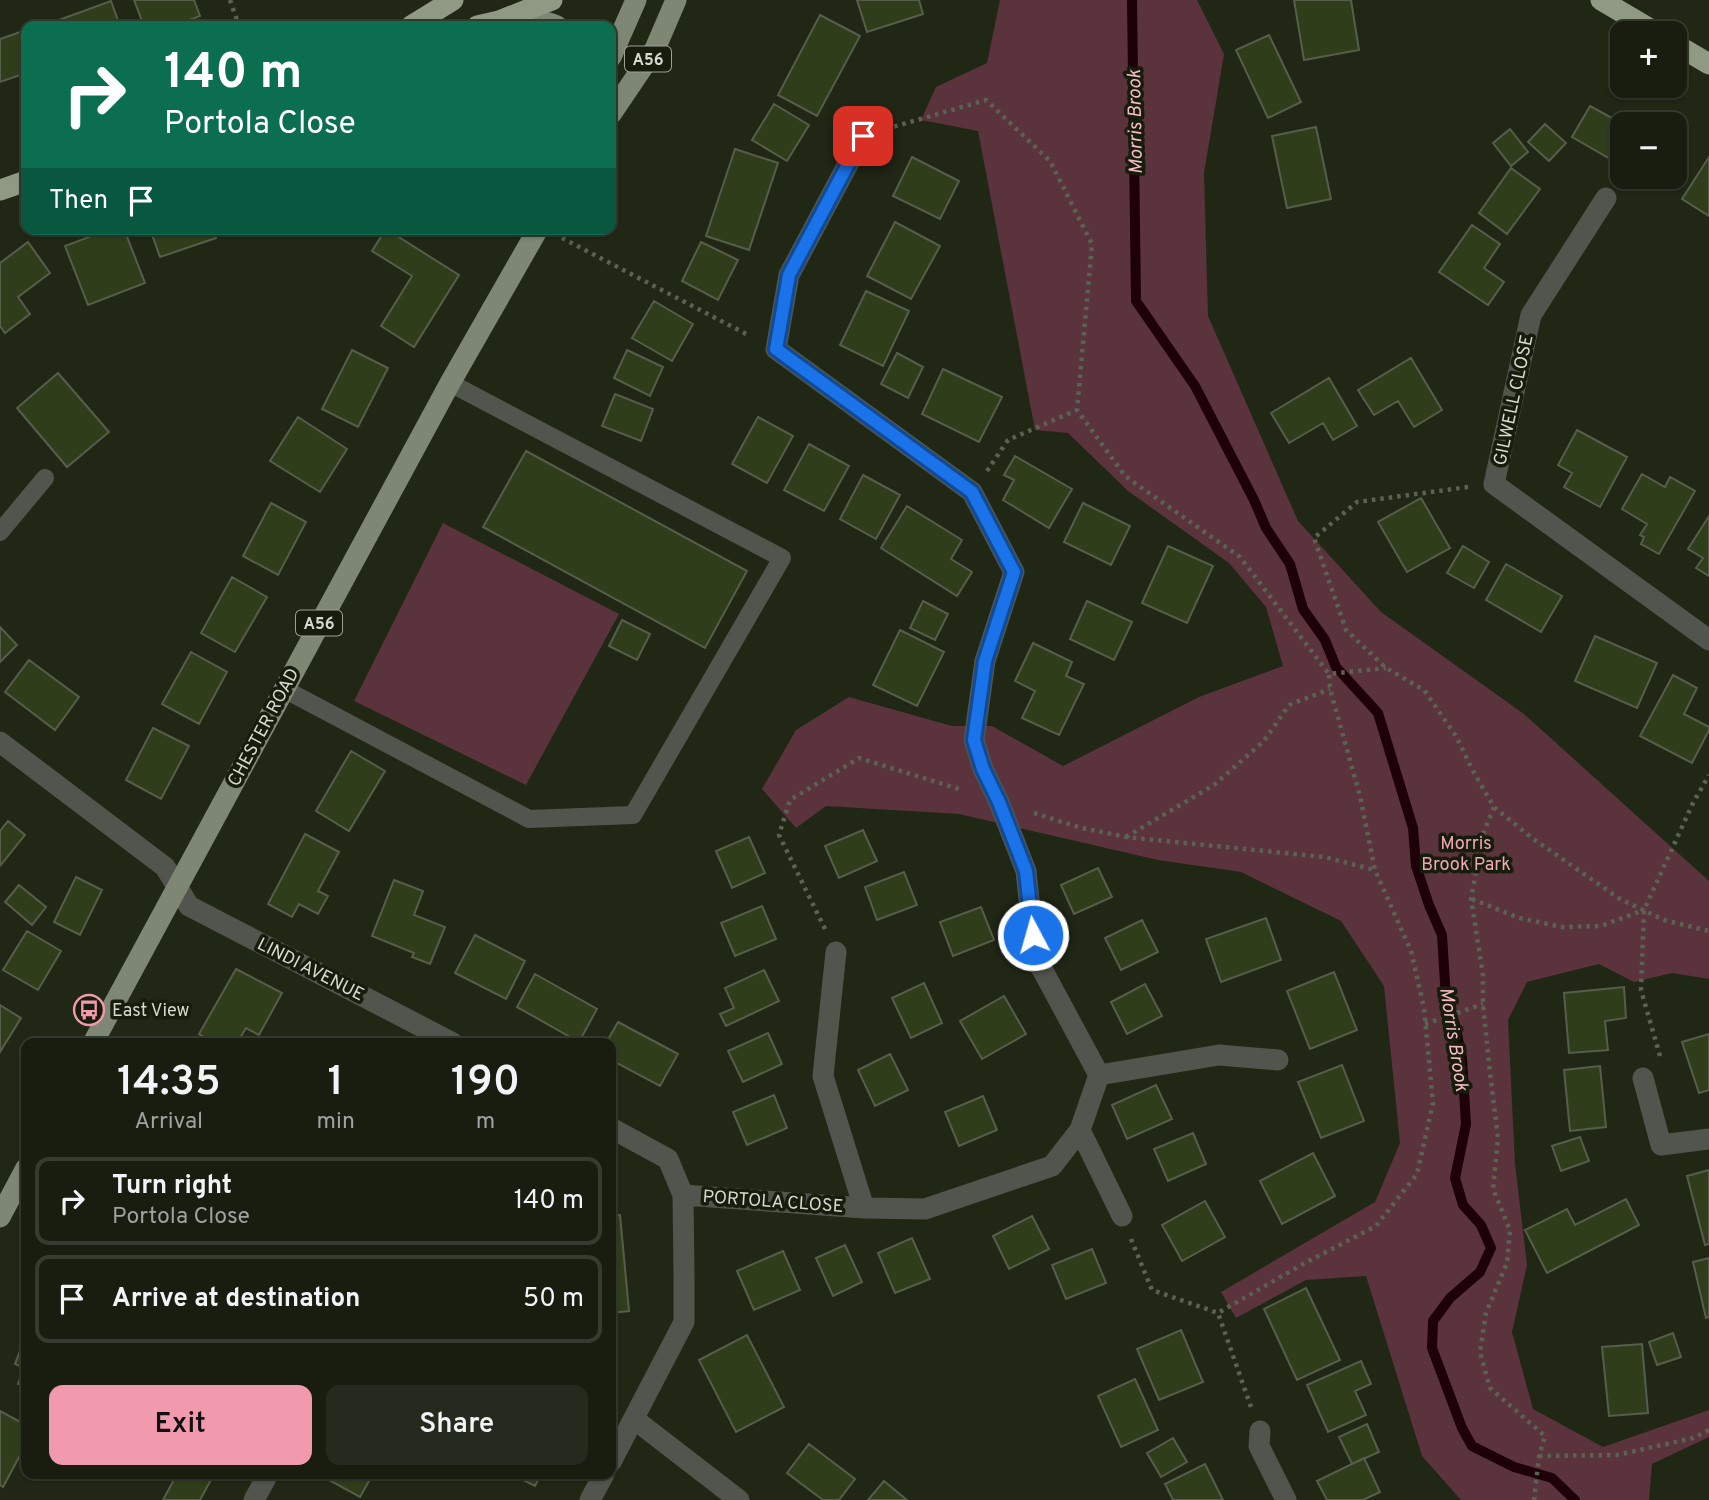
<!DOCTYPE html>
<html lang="en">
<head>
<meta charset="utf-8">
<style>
  body { margin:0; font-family:Overpass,sans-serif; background:#252a1e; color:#f1f3f6; height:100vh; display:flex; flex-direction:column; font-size:26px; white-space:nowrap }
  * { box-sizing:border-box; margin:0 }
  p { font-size:23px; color:#9fa29f }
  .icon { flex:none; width:38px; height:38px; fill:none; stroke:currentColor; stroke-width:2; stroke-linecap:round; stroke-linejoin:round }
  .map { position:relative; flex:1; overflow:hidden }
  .sheet { position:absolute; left:21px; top:1038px; width:595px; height:441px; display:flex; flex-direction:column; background:#181d10; border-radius:14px; box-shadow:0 2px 5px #0004,0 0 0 2px #363b30 }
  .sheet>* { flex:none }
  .top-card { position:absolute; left:21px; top:21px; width:595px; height:214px; border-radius:14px; box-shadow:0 2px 5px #0004,0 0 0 2px #363b30; background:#0b6e4f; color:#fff; overflow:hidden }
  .controls { position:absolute; left:1610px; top:21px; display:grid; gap:14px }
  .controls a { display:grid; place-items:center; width:77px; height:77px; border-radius:14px; background:#181d10; box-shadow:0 2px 5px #0004,0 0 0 2px #363b30; font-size:35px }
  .pin { position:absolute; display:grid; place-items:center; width:60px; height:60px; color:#fff; margin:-30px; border-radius:14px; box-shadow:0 4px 10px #0006 }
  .me { position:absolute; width:77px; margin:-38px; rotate:354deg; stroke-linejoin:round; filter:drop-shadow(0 0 5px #0008) }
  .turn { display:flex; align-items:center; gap:24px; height:147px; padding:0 28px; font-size:32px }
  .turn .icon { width:91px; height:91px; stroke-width:2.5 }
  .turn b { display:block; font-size:49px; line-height:60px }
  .then { display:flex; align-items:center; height:66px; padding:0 28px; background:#0003; gap:14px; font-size:26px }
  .eta { display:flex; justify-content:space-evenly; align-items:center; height:119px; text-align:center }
  .eta b { font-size:42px; font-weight:600; line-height:49px }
  .action { display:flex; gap:14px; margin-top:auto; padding:14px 28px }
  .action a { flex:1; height:80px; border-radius:14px; background:#f29aad; color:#111; font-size:28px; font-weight:600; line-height:80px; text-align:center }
  .action a+a { background:#252a1e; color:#f1f3f6 }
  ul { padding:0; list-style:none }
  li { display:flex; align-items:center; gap:21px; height:88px; margin:0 14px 10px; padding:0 14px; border:4px solid #363b30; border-radius:14px }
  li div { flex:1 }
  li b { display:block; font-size:26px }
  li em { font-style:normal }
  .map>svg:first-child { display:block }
</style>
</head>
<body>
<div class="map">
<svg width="1709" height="1500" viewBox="0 0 1709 1500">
  <rect width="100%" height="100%" fill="#202715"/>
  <path fill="#5a333c" d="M1000,0H1197L1224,54L1204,173L1208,316L1298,521L1381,612L1524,714L1709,881V979L1672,973L1634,982L1599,964L1527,982L1508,1020L1515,1164L1527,1265L1512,1332L1533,1409L1603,1447L1709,1410V1437L1652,1464L1649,1500H1461L1422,1456L1366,1276L1306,1280L1236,1318L1221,1292L1375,1202L1400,1143L1384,986L1341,921L1241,872L1158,860L959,814L826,806L796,828L762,789L796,730L849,697L952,726H992L1063,766L1199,697L1283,666L1266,607L1229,563L1128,491L1068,433L1035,430L978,131L921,120L936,87L987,63Z
    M443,523L619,614L526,785L354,701Z"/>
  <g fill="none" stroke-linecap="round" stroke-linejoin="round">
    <path stroke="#1e0108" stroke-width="10" d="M1132,0L1136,301L1195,386L1254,500L1266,528L1290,564L1303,609L1325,640L1336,667L1378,713L1413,828L1416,866L1429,905L1442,935L1446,999L1455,1025L1462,1058L1466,1124L1455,1178L1463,1205L1481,1225L1491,1248L1480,1272L1450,1298L1433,1321L1432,1348L1462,1428L1472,1446L1514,1467L1552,1478L1575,1500"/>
  </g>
  <path fill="#303d1a" stroke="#565e4b" stroke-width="2" d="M134,0H194L200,16L174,26H144Z
    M857,0H919L923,14L867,32Z
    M1294,0H1351L1359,50L1304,60Z
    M111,1L120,26H58L56,21Z
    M820,15L860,36L817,116L778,95Z
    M26,30V73L0,82V39Z
    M1269,35L1301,102L1268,118L1236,50Z
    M774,104L809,125L787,161L752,140Z
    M1590,106L1623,124L1622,158L1619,164L1572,137Z
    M1545,124L1566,143L1549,161L1528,142Z
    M1316,127L1331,199L1287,208L1272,136Z
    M1510,129L1528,152L1511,166L1493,143Z
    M735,149L778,163L749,250L706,236Z
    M912,157L959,181L940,219L893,196Z
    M1709,157V216L1682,199Z
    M1511,168L1540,189L1507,234L1479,213Z
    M895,222L940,246L911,299L867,276Z
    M1472,225L1500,244L1484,268L1504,282L1488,305L1439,272Z
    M110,229H124L145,283L88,305L65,246Z
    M150,229H213L216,238L160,257Z
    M386,229L459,275L414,347L381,326L412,276L372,251Z
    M28,242L50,273L18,297L30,314L5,333L0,326V263Z
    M701,242L738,260L718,300L682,281Z
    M866,291L909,311L883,366L840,345Z
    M654,301L693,324L672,361L632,338Z
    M352,350L388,368L358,427L322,409Z
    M627,350L663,367L650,396L614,378Z
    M897,353L923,367L908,398L881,384Z
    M1411,358L1442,410L1414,427L1398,401L1374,415L1358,390Z
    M943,369L1002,397L979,442L922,414Z
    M58,373L109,432L67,467L17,408Z
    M1329,378L1357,426L1333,440L1323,423L1289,443L1271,413Z
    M615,394L653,409L641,441L602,426Z
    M298,417L347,449L320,492L270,461Z
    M758,417L793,436L767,483L732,464Z
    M1577,430L1627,457L1600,507L1564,487L1572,473L1558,465Z
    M809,444L849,466L824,511L784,490Z
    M526,451L747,571L705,648L483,527Z
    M1015,456L1072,489L1049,528L1003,500L1014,480L1004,475Z
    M1642,474L1665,487L1670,477L1695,491L1659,554L1641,544L1644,537L1640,535L1647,524L1622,509Z
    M863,475L900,495L876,539L840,519Z
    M1421,498L1450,548L1407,572L1378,522Z
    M271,503L306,522L278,575L243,556Z
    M1083,503L1130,526L1111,565L1064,542Z
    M907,506L962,540L951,559L972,572L957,596L881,548Z
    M1709,516V576L1696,568L1703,558L1688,549Z
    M1168,546L1213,566L1187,623L1142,603Z
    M1463,546L1489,562L1474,588L1447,573Z
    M1506,564L1562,596L1541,632L1486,600Z
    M232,577L267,597L235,652L201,633Z
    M923,601L948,614L935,640L910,628Z
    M1087,601L1132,622L1114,660L1070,639Z
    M622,620L650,634L637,660L609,646Z
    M0,627L17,645L0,662Z
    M900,630L944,652L917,706L873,685Z
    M1595,636L1657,663L1637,708L1575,681Z
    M1033,643L1072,662L1066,676L1084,684L1059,735L1022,718L1035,691L1015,681Z
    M191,652L227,672L199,724L162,704Z
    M29,660L79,697L55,730L5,692Z
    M1673,675L1697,688L1684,714L1709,727V730L1692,763L1640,736Z
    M153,728L189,746L161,799L126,780Z
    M351,751L385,771L349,831L316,811Z
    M8,821L25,835L0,866V831Z
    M863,830L877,861L839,878L825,846Z
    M305,834L339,852L318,891L328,896L318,914L299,904L292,917L268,904Z
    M749,837L765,873L732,888L716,851Z
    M1098,868L1112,897L1074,914L1061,885Z
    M904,872L917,905L877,920L865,887Z
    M76,877L102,890L80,935L54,922Z
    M394,880L423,891L414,915L445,927L430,964L412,957L414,953L372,936Z
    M19,885L46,907L32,925L5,902Z
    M762,906L776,939L735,956L721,923Z
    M981,907L994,940L953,956L940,922Z
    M1266,918L1281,960L1221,982L1206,939Z
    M1142,920L1158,952L1121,970L1105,938Z
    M27,931L61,951L38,990L3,970Z
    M475,935L525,961L506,999L455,973Z
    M236,969L282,993L259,1035L246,1028L237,1043H215L199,1034Z
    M764,970L779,1001L726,1026L720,1014L734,1008L725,988Z
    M1334,972L1357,1030L1310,1049L1287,991Z
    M535,974L597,1009L579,1042L517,1007Z
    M924,983L942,1023L911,1038L892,998Z
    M1145,984L1162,1016L1127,1034L1111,1002Z
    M1624,987L1626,1018L1605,1021L1608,1050L1569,1053L1564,993Z
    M1004,996L1026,1034L982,1059L960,1021Z
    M0,1005L21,1018L0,1052Z
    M618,1022L678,1054L660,1086L611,1060V1043H606Z
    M768,1033L782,1064L743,1082L728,1051Z
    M1709,1034V1090L1699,1093L1682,1042Z
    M890,1054L908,1090L875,1106L858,1070Z
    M1342,1065L1364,1121L1321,1138L1298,1082Z
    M1600,1066L1606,1127L1570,1131L1564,1070Z
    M1156,1085L1172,1119L1127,1139L1112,1105Z
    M774,1095L787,1128L747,1145L733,1112Z
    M983,1096L997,1130L959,1146L945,1112Z
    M1193,1133L1206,1164L1168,1181L1154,1149Z
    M1580,1137L1589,1161L1561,1171L1552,1146Z
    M1313,1153L1335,1196L1282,1224L1260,1181Z
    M1709,1170V1244L1705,1245L1687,1176Z
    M1626,1199L1639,1225L1547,1273L1525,1230L1567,1209L1575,1225Z
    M1205,1201L1225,1237L1182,1261L1162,1225Z
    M620,1215L629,1311L611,1313V1216Z
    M1032,1216L1049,1249L1009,1269L993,1236Z
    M912,1238L930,1279L895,1293L878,1253Z
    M845,1245L862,1282L833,1296L816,1258Z
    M1092,1249L1106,1283L1066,1299L1052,1265Z
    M783,1251L800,1290L754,1310L737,1271Z
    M1709,1258V1317L1706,1318L1693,1262Z
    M1306,1288L1340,1360L1297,1380L1264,1309Z
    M1181,1330L1203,1382L1159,1400L1137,1349Z
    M1673,1333L1681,1357L1657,1365L1649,1342Z
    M26,1335V1387L18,1384L24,1368L15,1364Z
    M747,1335L784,1407L736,1432L699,1360Z
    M1642,1344L1648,1413L1609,1416L1602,1347Z
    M1361,1361L1371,1384L1355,1391L1366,1415L1328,1432L1307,1385Z
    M1135,1379L1158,1430L1121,1447L1098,1396Z
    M0,1411L26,1425V1444L3,1487L0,1485Z
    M1367,1424L1379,1452L1352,1464L1339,1437Z
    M1173,1438L1187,1462L1161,1477L1147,1453Z
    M809,1444L855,1479L839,1500H823L787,1473Z
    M1364,1458L1380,1492L1363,1500H1327L1317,1481Z
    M1205,1464L1223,1500H1173L1165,1484Z
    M177,1474H214L200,1500H163Z
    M318,1474H373L360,1497Z
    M511,1474H541L535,1486Z
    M884,1481L907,1500H868Z"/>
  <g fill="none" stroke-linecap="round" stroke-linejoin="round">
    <path stroke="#5b6252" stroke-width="4.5" stroke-dasharray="3.5 5" stroke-linecap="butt" d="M230,0L239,26
      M886,129L986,100L1050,161L1092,244L1077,410L1125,476L1240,557L1329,674
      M562,238L750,336
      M987,471L1008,440L1077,410
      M1468,487L1357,502L1314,538L1346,630L1386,668L1424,690L1456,736L1474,773L1494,807L1532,838L1620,899L1664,920L1709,931
      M1494,807L1483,834L1471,899L1483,975V1004L1490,1073L1498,1138L1493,1189L1510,1230L1507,1263L1486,1313L1480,1352L1490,1388L1545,1436L1539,1456L1534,1500
      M1034,813L1078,827L1126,837L1324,857L1375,870
      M1126,837L1214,785L1264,741L1289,705L1330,689
      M1472,899L1519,918L1562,927L1601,926L1644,910
      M825,929L779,835L790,800L859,758L962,790
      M1425,1024L1483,1004
      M1660,1056L1641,990L1644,910L1693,803L1709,775
      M1131,1239L1152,1290L1218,1313
      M1251,1407L1218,1313L1303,1264L1376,1226L1417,1174L1433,1103L1424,1008L1411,951L1375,870L1360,796L1330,689L1329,674L1386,668
      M1539,1456L1617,1455L1693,1438L1709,1430"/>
    <path stroke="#51554d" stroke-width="18" d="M0,532L45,478
      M284,689L529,819L633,815L782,558L450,383"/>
    <path stroke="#51554d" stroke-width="21" d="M1606,198L1531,315L1494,484L1709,640
      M0,742L165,867L189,906L453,1043
      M836,952L823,1076L864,1208
      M1099,1075L1219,1055L1278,1060
      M1643,1078L1661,1145L1709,1139
      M611,1128L668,1159L683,1195L684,1276V1322L611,1462
      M1080,1130L1122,1216
      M683,1195L864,1208L925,1209L1052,1166L1080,1130L1099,1075L1035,956L1026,871L999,802L983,769L974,740L985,661L1014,572L972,492L776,349L789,275L863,136
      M634,1419L739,1500
      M1260,1431L1259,1446L1286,1500
      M254,1500L268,1474
      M590,1500L604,1474"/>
    <path stroke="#7e8674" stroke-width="21" d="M505,20C523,19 540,18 557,26
      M611,57L636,0
      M611,114L655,49L676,0
      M93,1043L450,383L538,229
      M0,1217L26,1168"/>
    <path stroke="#909984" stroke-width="21" d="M1601,0L1657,33
      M411,26L453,0
      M477,26L499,21L552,0
      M1675,44L1709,64
      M0,190L26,181"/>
  </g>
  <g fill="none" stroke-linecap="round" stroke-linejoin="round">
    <g stroke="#114b97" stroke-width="18">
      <path id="route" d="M863,136L789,275L776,349L972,492L1014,572L985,661L974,740L983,769L999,802L1026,871L1033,935"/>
    </g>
    <use href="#route" stroke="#1a73e8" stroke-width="12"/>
  </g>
  <defs>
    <g id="bus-ring" transform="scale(1.575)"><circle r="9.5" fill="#171d0c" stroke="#f29aad" stroke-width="1.5"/><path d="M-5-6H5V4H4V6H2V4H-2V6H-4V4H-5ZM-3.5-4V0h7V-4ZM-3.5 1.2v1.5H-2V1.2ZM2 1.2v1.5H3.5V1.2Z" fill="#f29aad"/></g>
  </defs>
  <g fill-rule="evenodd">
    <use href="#bus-ring" x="89" y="1010"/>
  </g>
  <g text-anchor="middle" stroke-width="7" stroke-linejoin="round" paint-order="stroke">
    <g fill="#171d0c" stroke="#9ca194" stroke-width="2">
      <rect x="625" y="46.5" width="46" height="25" rx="5"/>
      <rect x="296" y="610.5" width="46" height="25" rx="5"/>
    </g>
    <g font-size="16" font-weight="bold" fill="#d5dacf">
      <text x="648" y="65">A56</text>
      <text x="319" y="629">A56</text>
    </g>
    <g font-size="18" fill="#d5dacf" stroke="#171d0c">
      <text transform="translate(1513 400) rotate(-78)" y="6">GILWELL CLOSE</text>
      <text transform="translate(263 727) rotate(-62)" y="6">CHESTER ROAD</text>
      <text transform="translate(311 969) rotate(27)" y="6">LINDI AVENUE</text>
      <text transform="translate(773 1201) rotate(4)" y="6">PORTOLA CLOSE</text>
    </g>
    <g font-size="18" fill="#f0a7b6" stroke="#171d0c">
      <text x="1466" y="849">Morris<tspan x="1466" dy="21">Brook Park</tspan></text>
    </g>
    <g font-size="18" fill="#d5dacf" stroke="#171d0c" text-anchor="start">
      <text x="112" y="1016">East View</text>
    </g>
    <g font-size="19" font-style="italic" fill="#f7bbc7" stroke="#171d0c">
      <text transform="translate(1134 122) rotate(-91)" y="7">Morris Brook</text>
      <text transform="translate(1455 1039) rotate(81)" y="7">Morris Brook</text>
    </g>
  </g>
</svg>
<div class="controls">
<a>+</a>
<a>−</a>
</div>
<div class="pin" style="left:863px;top:136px;background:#d93025"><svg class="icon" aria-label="arrive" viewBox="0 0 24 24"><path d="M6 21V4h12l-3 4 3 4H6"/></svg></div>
<svg class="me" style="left:1033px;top:935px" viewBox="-20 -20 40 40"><circle r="17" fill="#1a73e8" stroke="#fff" stroke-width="3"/><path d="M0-11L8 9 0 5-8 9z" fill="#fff"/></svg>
<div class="top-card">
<div class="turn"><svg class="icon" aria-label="right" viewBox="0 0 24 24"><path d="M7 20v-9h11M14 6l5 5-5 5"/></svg><div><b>140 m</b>Portola Close</div></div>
<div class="then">Then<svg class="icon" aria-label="arrive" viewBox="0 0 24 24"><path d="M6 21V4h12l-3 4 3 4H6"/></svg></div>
</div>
<section class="sheet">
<div class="eta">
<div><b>14:35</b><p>Arrival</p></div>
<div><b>1</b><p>min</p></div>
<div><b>190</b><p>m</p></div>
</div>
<ul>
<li><svg class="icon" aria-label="right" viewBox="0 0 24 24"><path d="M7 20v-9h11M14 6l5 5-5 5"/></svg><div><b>Turn right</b><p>Portola Close</p></div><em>140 m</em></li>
<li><svg class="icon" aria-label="arrive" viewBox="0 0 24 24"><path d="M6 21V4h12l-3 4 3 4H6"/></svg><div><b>Arrive at destination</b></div><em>50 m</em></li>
</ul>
<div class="action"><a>Exit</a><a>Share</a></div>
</section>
</div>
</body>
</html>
